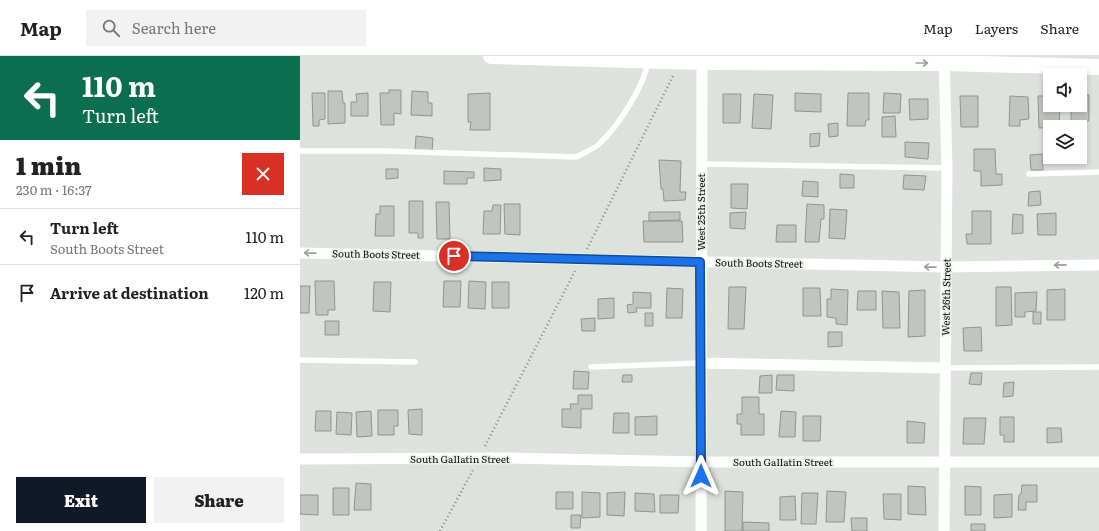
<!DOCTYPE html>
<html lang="en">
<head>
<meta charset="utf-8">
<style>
  body { margin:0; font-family:Literata,serif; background:#f2f2f2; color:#222; height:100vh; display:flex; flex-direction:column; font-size:15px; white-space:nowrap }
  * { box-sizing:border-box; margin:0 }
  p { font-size:13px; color:#767676 }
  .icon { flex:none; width:22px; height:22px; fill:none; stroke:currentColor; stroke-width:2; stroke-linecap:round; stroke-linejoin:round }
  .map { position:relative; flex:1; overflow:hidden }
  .drawer { display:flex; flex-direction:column; background:#fff; width:300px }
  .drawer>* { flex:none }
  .top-card { background:#0b6e4f; color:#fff; overflow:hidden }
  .controls { position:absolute; left:743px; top:12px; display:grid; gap:8px }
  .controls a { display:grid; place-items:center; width:44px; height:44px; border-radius:0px; background:#fff; box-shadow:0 2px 6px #0003; font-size:20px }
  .pin { position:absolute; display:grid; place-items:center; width:34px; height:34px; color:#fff; margin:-17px; border:2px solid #fff; border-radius:50%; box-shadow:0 1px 4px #0007 }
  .me { position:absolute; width:44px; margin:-22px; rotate:0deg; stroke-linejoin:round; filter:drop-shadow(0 0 3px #0008) }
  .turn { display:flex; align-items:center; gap:14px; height:84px; padding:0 16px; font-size:18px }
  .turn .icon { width:52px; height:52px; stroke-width:2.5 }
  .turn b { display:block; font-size:28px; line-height:34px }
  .round { display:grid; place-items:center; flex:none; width:42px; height:42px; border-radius:0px; background:#f2f2f2 }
  .headline { display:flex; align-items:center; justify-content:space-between; height:68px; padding:0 16px }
  h1 { font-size:24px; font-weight:800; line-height:30px }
  .primary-button { display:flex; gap:8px; margin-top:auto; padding:8px 16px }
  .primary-button a { flex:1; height:46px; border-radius:0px; background:#111827; color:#fff; font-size:16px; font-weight:800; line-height:46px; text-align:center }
  .primary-button a+a { background:#f2f2f2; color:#222 }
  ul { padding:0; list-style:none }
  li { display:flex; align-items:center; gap:12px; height:56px; padding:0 16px; border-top:1px solid #e0e0e0 }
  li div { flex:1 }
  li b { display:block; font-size:15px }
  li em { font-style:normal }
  header { display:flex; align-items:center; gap:24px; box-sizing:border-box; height:56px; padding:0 20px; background:#fff; border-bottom:1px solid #e0e0e0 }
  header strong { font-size:19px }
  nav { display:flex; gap:22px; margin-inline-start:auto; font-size:14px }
  .search { width:280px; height:36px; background:#f2f2f2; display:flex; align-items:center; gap:10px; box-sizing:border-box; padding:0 14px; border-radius:0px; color:#767676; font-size:15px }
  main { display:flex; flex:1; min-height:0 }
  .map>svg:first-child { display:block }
</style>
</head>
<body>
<header>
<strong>Map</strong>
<div class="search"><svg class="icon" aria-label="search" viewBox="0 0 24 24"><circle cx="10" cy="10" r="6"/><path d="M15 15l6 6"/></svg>Search here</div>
<nav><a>Map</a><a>Layers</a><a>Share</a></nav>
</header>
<main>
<section class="drawer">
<div class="top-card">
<div class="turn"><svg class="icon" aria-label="left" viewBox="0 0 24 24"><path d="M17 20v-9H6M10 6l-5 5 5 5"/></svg><div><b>110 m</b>Turn left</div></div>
</div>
<div class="headline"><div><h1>1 min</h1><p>230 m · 16:37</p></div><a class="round" style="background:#d93025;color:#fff"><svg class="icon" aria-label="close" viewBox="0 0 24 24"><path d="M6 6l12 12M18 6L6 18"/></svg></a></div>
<ul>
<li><svg class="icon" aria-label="left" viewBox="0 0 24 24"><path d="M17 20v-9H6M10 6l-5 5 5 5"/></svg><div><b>Turn left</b><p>South Boots Street</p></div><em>110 m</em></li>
<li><svg class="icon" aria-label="arrive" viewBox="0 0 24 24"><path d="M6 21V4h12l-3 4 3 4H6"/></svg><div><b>Arrive at destination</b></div><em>120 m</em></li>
</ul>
<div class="primary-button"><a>Exit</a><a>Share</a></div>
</section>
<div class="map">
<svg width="799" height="475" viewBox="0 0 799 475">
  <rect width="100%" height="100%" fill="#dde2dc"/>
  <path fill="#c1c5c0" stroke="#919590" d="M89,34H101V58L94,57V69H81L80,37H89Z
    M28,35H42L43,47H45V67L28,68Z
    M112,35L128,36V47H132V60L111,59Z
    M12,37H25V63L19,64V70H13Z
    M68,37V60H51V46H57L56,38Z
    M190,37V74H170L171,66H168V38Z
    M495,37L521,38V56L495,55Z
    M548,37H569V64H566L565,70H547Z
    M584,37L601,38L600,57H583Z
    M423,38H441L440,67H423Z
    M454,38L473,39L471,73L452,72Z
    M780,39H789V65L771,66V49H780Z
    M660,40H678V71H661Z
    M710,40L728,41L729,63L720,64V70H709Z
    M738,40H750V49H760L759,71L739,72Z
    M609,43H628V63L610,64Z
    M595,60L596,81H582V61Z
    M538,67V80L529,81L528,68Z
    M520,77L519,90L510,91V78Z
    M116,80L133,82L132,96L115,95Z
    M605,86L629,87L628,103L605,101Z
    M674,93H695L696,118H702V129L681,130V115H674Z
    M743,98V114H731L730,99Z
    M359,104L381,105L380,136H386L385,144L364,145L363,133H361Z
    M184,112L201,113V124L184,125Z
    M86,113H98V122L86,123Z
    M144,115L174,116V122H167V128H144Z
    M540,118L554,119V132H540Z
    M604,119L626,120L624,134L603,133Z
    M503,125L518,126V141L502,140Z
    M431,128H448L447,153L431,152Z
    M740,135L741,149L728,150L729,136Z
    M109,145H123V182H118V177H109Z
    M136,146H149L150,183H137Z
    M204,148H220V179L205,178Z
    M507,148L524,149V163H521L519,186H505Z
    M193,149H201L200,178H183L184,155H192Z
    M80,150H94V180H75L76,158H80Z
    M530,153L547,154L545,183L529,182Z
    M672,155H691V188H667L666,178H672Z
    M349,156H380V164L349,165Z
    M446,156L445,173L430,172V157Z
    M756,157V179H738L737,158Z
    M713,158L723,159V177L712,178Z
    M343,165H382L383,186H344Z
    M477,169H496V186H476Z
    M15,225H34L35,254H28V259H16Z
    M144,225H161L160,251H143Z
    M169,225L186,226L185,253L168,252Z
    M74,226H91L90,256L73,255Z
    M192,226H209V252H192Z
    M0,230H10L9,257H0Z
    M429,231H446L444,273H428Z
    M696,231H711L712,269L696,270Z
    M367,232L383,233L382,262H366Z
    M503,232H520L521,260H503Z
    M531,233L548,234L547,269L536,268V262L527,261V243H531Z
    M765,233V264H747V234Z
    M625,234V280L608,281L609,235Z
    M558,235H576V254H557Z
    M582,235L599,236L600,272H583Z
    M333,236L351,237V252H336L337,256L328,257L327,249L333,248Z
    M737,236L736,255L725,256V261H715V237Z
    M314,242V262L298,263V243Z
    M733,256H741V268H733Z
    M345,257H353V270H345Z
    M295,262V275H282L281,263Z
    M25,265H39V279H25Z
    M681,271L682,295H664L663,272Z
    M528,276H542V290L528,291Z
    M274,315L289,316L288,333H273Z
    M671,317H682L681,329L669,328Z
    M323,319H332V326H322Z
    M472,319V337H459L460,320Z
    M477,319H494V335L476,334Z
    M714,326L713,340L703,341L704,327Z
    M278,339H292V353H281V372L262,371V353H271L270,348H278Z
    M442,341H459V358H464V379H441V368H437V358H442Z
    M122,353V379L109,378L108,354Z
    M78,354H98V370H94V379H78Z
    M16,355H31V375H15Z
    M71,355L72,380L57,381L56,356Z
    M481,355L496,356L495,381H479Z
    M37,356L52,357L51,379L36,378Z
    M314,357H329V377H313Z
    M357,360V379H335V361Z
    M503,360H521L520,385H503Z
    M700,361H714V386H704V379H700Z
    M664,362H686L684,388H663Z
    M607,365L625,367L624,387H607Z
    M747,372H761L762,386L747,387Z
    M56,427L71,428V454H54Z
    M722,429H737V446H726V454H718L719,439L721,438Z
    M608,430L625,431L626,459L608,458Z
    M665,430L681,431V459H665Z
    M33,432H49V459H33Z
    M425,435L443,436L442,475H425Z
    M527,435L546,436L544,466H526Z
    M256,436H273V453H256Z
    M282,436L300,437V461L282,462Z
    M325,436L324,460L307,459V437Z
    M335,437L354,438L355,456L335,455Z
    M502,437H518L516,468H501Z
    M583,438H601V464L584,463Z
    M712,438V461L694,462V439Z
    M0,439H18V459L0,458Z
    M360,439H379L378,457H360Z
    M495,440L496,464H480V441Z
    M271,459H281L280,472H271Z
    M551,462H567V475H552Z
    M443,466L469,467V475H443Z
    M671,468H685V475H671Z"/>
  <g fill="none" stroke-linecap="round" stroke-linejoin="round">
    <path stroke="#888c88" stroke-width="2.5" stroke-dasharray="1 3" stroke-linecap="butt" d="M287,193L374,18
      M185,390L275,215
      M140,475L173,414"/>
    <path stroke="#fff" stroke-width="5.5" d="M0,95H85L276,101C283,97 292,94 298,89C318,71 343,32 348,6
      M402,108L647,112
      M729,118L799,116
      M0,304L115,306
      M291,311L400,307
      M644,312L799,311"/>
    <path stroke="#fff" stroke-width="11" d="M644,1L647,112L644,475
      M0,197L646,211L799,209
      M400,307L644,312
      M0,403L205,402L401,406H799
      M401,475L402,6"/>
    <path stroke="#fff" stroke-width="16" d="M191,0L402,6L644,7L799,11"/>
  </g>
  <defs><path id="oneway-shaft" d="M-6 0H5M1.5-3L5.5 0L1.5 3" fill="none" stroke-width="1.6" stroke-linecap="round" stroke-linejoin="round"/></defs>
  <g stroke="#9d9e9d">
    <use href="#oneway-shaft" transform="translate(622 7)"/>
    <use href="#oneway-shaft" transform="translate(10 197) rotate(-179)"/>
    <use href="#oneway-shaft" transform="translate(760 209) rotate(179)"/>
    <use href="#oneway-shaft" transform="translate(630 211) rotate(-179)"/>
  </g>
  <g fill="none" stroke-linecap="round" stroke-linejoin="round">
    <g stroke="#114b97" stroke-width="10">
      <path id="route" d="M154,200L400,206L401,420"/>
    </g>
    <use href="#route" stroke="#1a73e8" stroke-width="7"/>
  </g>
  <g text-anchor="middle" stroke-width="3.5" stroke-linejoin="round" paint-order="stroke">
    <g font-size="10" fill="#0b0d0b" stroke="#eaefe9">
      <text transform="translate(401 156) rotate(-90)" y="4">West 25th Street</text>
      <text transform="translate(76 198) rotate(1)" y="4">South Boots Street</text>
      <text transform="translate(459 207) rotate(1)" y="4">South Boots Street</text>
      <text transform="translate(646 241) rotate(-89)" y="4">West 26th Street</text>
      <text x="160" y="407">South Gallatin Street</text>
      <text x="483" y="410">South Gallatin Street</text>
    </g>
  </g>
</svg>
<div class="controls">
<a><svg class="icon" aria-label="sound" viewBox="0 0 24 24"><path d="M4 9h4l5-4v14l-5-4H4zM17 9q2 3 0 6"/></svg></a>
<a><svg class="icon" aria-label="layers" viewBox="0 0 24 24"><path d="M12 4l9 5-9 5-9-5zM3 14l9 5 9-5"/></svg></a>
</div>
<div class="pin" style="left:154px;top:200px;background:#d93025"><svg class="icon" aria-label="arrive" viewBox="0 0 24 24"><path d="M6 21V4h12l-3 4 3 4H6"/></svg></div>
<svg class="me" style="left:401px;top:420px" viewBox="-20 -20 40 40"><path d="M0-17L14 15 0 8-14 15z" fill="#1a73e8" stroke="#fff" stroke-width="4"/></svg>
</div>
</main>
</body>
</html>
